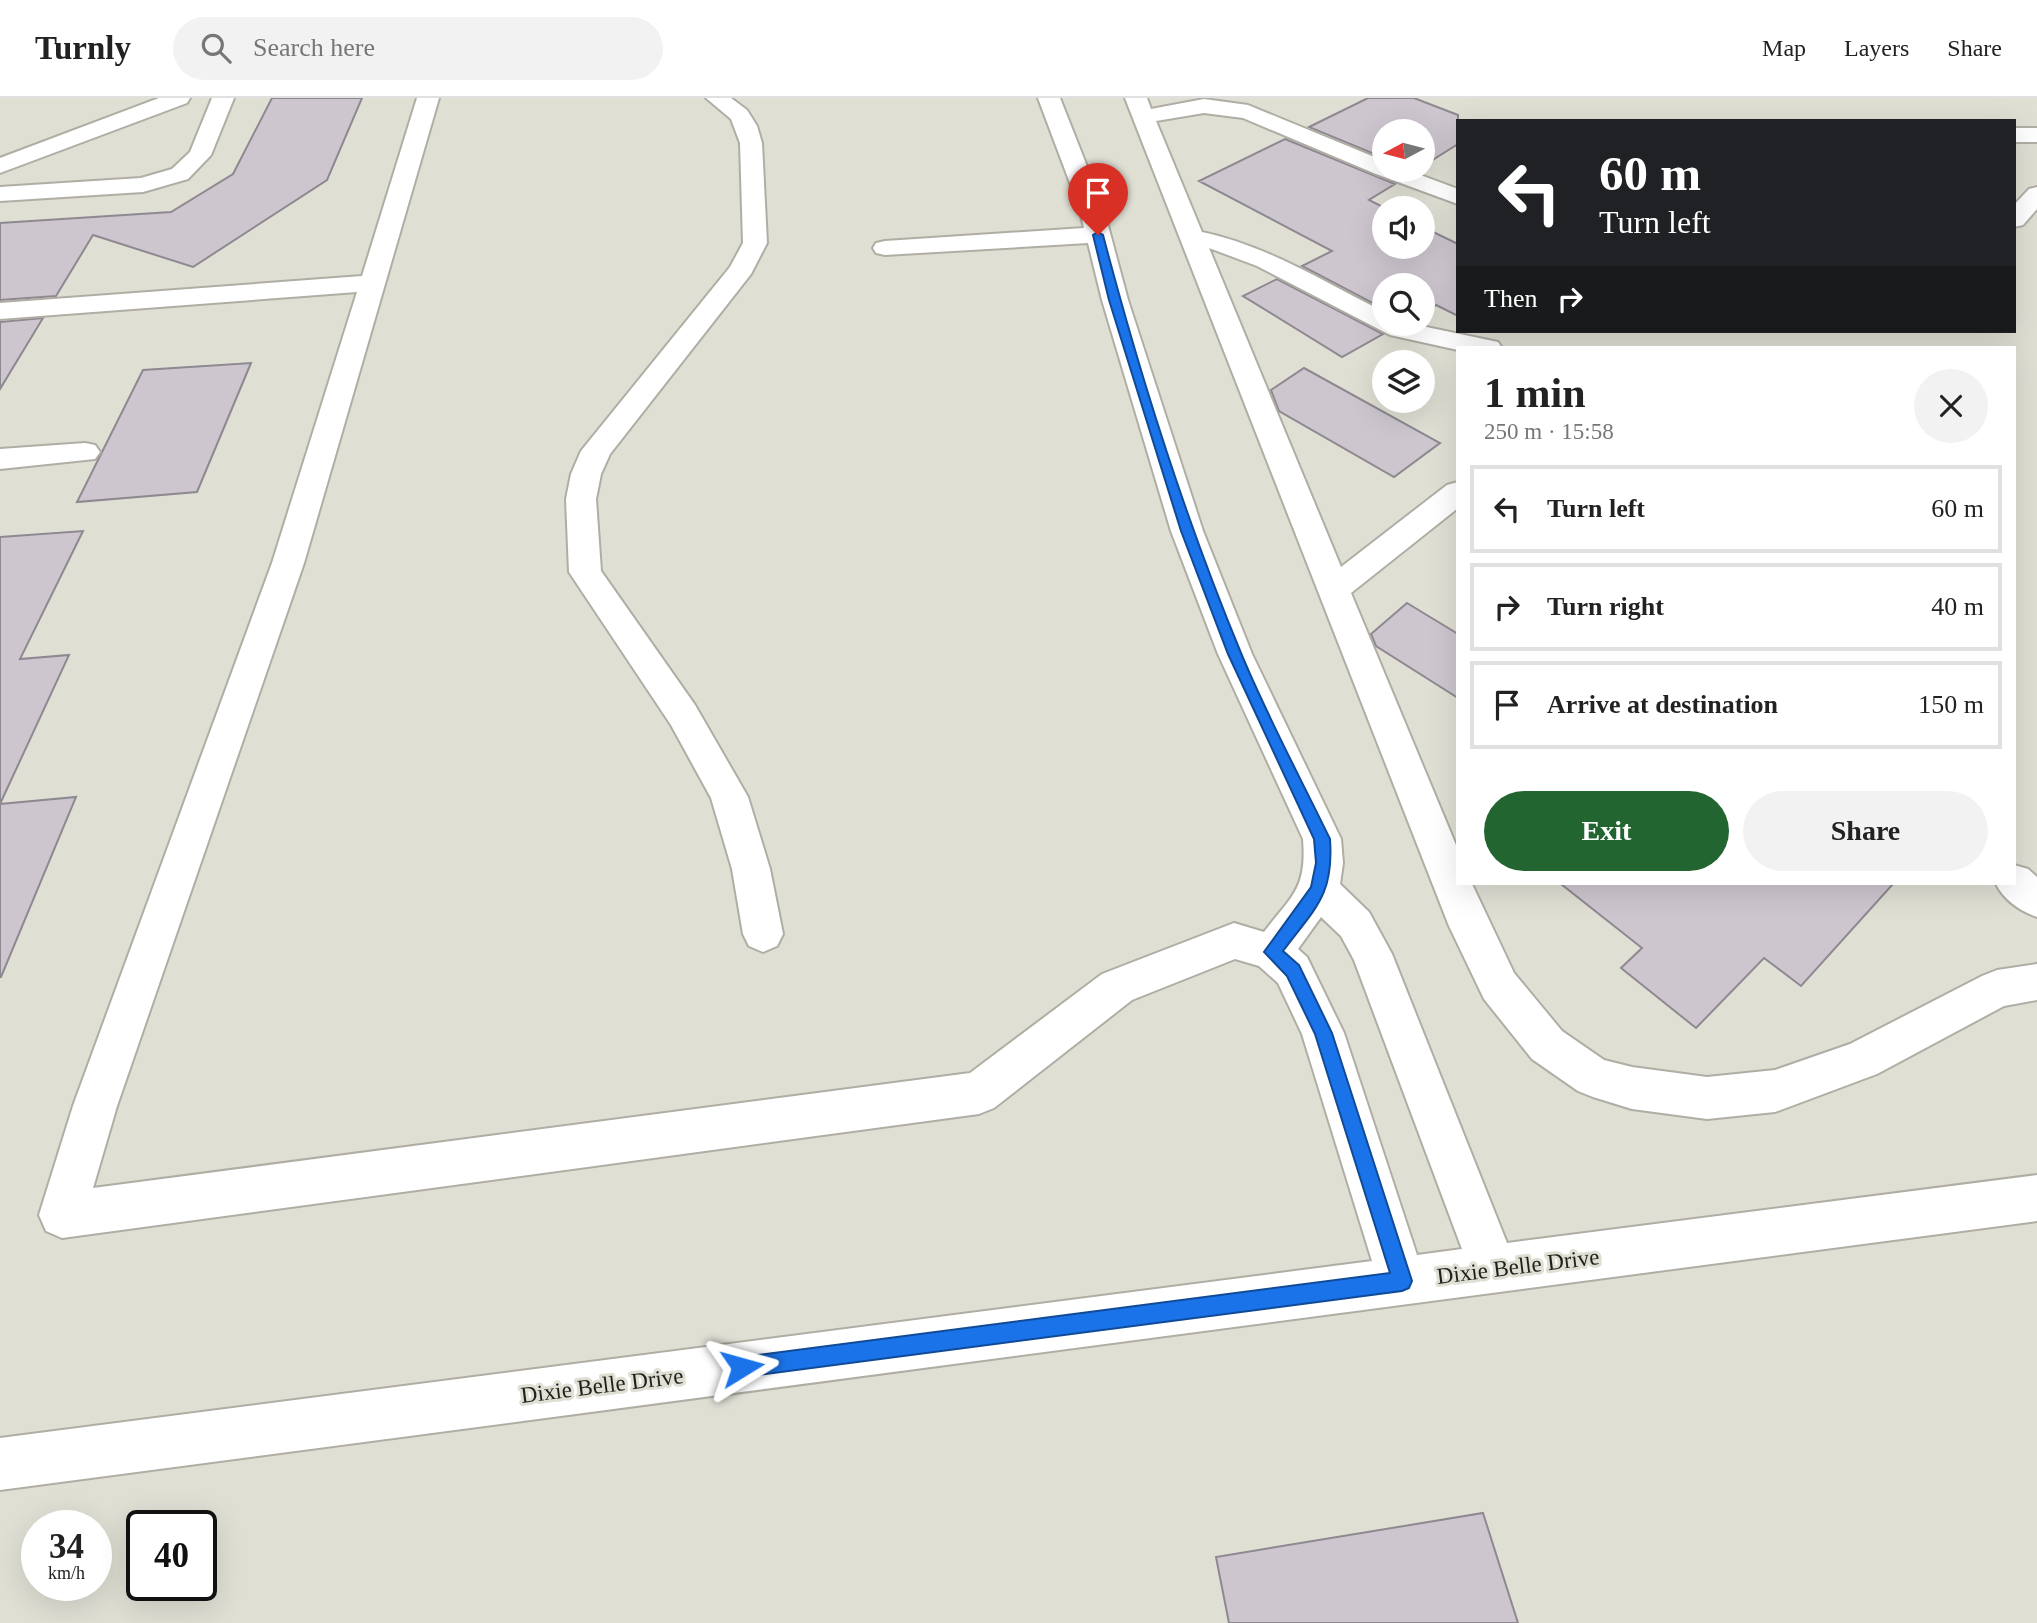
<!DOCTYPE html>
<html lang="en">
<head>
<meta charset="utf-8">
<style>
  body { margin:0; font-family:"Times New Roman",serif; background:#f2f2f2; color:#222; height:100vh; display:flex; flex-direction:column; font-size:26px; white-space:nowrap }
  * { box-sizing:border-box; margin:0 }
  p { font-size:23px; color:#767676 }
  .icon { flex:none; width:38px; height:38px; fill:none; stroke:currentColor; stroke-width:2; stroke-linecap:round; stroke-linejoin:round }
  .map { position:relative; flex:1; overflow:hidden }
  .drawer { position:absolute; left:1456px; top:248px; width:560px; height:539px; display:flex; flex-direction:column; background:#fff; border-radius:0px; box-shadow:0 7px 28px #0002 }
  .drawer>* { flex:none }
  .top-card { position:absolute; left:1456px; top:21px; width:560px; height:214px; border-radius:0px; box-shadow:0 7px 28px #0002; background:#202124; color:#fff; overflow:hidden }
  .needle { width:46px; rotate:263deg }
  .fabs { position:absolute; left:1372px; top:21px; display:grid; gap:14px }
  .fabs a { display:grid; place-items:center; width:63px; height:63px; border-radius:50%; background:#fff; box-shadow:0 7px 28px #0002; font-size:35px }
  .speed { position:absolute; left:21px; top:1412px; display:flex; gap:14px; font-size:35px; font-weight:700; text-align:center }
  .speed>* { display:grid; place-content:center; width:91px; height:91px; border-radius:50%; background:#fff; box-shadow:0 7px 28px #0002; line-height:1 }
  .speed small { font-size:18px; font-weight:400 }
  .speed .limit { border:4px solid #111; border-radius:10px; background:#fff; color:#111 }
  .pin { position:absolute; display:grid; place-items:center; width:60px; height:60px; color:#fff; margin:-72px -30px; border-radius:50% 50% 50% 0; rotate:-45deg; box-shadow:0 0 7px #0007 }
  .pin .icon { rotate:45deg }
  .me { position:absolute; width:77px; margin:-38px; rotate:82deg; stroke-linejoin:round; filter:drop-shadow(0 0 5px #0008) }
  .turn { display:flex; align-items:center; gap:24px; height:147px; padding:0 28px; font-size:32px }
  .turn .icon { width:91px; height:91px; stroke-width:2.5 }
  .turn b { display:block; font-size:49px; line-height:60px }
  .then { display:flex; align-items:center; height:66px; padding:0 28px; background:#0003; gap:14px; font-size:26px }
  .round { display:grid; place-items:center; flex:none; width:74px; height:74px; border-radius:37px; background:#f2f2f2 }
  .summary { display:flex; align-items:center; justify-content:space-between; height:119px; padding:0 28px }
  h1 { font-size:42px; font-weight:700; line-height:52px }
  .primary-button { display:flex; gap:14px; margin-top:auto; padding:14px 28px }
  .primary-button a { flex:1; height:80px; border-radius:42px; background:#226530; color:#fff; font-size:28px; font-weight:700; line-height:80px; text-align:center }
  .primary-button a+a { background:#f2f2f2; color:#222 }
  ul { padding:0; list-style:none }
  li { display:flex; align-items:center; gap:21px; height:88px; margin:0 14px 10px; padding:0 14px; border:4px solid #e0e0e0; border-radius:0px }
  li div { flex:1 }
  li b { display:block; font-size:26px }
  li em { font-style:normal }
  header { display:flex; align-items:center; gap:42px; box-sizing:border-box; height:98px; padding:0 35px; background:#fff; border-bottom:2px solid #e0e0e0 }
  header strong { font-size:33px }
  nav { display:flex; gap:38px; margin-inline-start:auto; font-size:24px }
  .search { width:490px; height:63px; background:#f2f2f2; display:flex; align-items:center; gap:18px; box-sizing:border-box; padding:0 24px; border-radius:38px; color:#767676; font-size:26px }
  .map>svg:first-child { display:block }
</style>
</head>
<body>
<header>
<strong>Turnly</strong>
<div class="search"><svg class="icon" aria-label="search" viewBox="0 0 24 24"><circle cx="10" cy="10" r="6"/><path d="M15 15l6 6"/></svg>Search here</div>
<nav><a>Map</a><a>Layers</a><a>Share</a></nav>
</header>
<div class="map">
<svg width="2037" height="1525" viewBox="0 0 2037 1525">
  <rect width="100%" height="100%" fill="#e0dfd4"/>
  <path fill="#cdc6cf" stroke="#8e8890" stroke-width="2" d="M272,0H362L327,82L193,169L93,137L56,198L0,202V125L171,114L233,76Z
    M1368,0H1414L1458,17V46L1423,68V33H1384V60L1309,29Z
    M1285,41L1395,86L1369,102L1385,110L1384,149H1423V129L1458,146V218L1436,207L1423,214V187H1384V211L1302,168L1332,153L1199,83Z
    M1277,181L1383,236L1342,259L1243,198Z
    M43,220L0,291V224Z
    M251,265L197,394L77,404L143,272Z
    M1304,270L1440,345L1394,379L1279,313L1271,292Z
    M83,433L20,561L69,557L0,706L76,699L1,879H0V439Z
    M1407,505L1458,536V600L1376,548L1371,536Z
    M1561,786H1893L1801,888L1764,860L1696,930L1621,870L1642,850Z
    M1483,1415L1518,1525H1229L1216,1459Z"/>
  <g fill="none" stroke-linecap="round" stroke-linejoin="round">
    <g stroke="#b0aea4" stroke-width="4">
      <path id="minor" d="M159,0H190L187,5L0,75V60Z
        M212,0H234L211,57L188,81L143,94L0,103V89L141,80L172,71L190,54Z
        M417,0H439L304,465L117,1008L93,1090L970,975L1102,876L1234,825L1264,834C1292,797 1307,791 1303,741L1218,556L1171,433L1102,202L1088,145L885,157L876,155L873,150L876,145L885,143L1084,130L1079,109L1038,0H1060L1103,109L1128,202L1203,433L1252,556L1341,741L1343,765L1340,786L1369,814L1392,856L1507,1145L2037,1077V1123L0,1392V1340L1372,1163L1302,936L1278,885L1259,868L1235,861L1132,902L994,1010L979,1016L62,1140L46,1133L39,1117L73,1008L272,465L357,194L0,221V205L362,178ZM1321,819L1341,838L1354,862L1462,1151L1417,1157L1344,935L1307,859L1298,851Z
        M706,0H731L747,12L757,28L762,45L767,145L751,176L610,356L601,376L596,401L601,473L695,607L748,699L770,771L783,836L777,848L763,854L749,848L743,836L732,771L711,700L671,627L569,474L566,401L571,376L581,353L730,169L743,145L740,45L731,21Z
        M1125,0H1147L1151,11L1204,1L1248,7L1384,63V72H1407L1458,91V106L1376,76L1243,20L1204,15L1156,23L1202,134C1268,148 1324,184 1384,214V226H1412L1498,244L1502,250L1458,252L1390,237L1257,168L1209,150L1341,469L1447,387L1458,384V410L1351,495L1458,752V786H1472L1514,875L1562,933L1604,962L1632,969L1707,979L1775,972L1850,946L1982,878L1997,872L2037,866V902L2004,908L1877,976L1775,1014L1707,1021L1632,1011L1593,999L1578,993L1532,961L1484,901L1449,828Z
        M2014,30H2037V44H2014Z
        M2037,89V111L2023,127L2014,129V107L2029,91Z
        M85,345L95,347L100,354L95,361L0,371V351Z
        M2014,767L2028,771L2037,779V819C2020,813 2004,802 1996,786H2014Z"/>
    </g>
    <use href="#minor" fill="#fff" fill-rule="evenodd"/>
  </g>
  <path fill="#1a73e8" stroke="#114b97" stroke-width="2" d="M1098,134L1103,137C1140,278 1185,420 1241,555C1267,618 1300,679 1330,741C1334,798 1315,810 1283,853L1299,867L1332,935L1412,1183L1409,1190L1402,1193L742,1279L735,1276L732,1269L735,1262L742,1259L1390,1175L1315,936L1287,878L1264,854L1311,789L1316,765L1314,741L1228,556L1181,433L1109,202L1093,137Z"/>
  <g text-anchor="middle" stroke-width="6" stroke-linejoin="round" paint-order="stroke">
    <g font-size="23" fill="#1f1f1b" stroke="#e0dfd4">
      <text transform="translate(1518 1168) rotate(-7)" y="8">Dixie Belle Drive</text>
      <text transform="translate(602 1287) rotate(-7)" y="8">Dixie Belle Drive</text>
    </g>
  </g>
</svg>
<div class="fabs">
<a><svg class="needle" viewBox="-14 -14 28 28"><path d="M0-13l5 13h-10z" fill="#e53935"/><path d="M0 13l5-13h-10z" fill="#767676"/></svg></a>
<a><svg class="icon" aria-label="sound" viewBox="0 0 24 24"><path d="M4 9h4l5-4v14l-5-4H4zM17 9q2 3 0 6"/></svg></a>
<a><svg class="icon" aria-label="search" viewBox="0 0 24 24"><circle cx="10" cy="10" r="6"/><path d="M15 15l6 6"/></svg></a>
<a><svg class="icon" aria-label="layers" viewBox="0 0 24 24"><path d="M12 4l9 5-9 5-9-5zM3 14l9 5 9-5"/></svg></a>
</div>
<div class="speed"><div>34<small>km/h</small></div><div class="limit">40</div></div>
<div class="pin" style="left:1098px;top:137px;background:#d93025"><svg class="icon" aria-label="arrive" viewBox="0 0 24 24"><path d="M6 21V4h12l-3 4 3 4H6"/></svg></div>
<svg class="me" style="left:742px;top:1269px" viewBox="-20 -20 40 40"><path d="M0-17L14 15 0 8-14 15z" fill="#1a73e8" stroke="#fff" stroke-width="4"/></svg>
<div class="top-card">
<div class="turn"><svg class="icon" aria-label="left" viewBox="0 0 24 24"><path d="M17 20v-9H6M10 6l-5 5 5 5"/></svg><div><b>60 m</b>Turn left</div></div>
<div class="then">Then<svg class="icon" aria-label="right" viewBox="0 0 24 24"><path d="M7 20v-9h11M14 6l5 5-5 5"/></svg></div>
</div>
<section class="drawer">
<div class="summary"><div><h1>1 min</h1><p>250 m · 15:58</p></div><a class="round"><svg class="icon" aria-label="close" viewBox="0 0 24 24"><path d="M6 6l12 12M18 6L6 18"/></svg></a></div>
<ul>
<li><svg class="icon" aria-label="left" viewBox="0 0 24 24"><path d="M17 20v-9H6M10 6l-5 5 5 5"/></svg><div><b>Turn left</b></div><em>60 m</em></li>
<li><svg class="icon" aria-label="right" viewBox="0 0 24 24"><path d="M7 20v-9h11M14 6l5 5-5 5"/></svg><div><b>Turn right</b></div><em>40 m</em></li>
<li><svg class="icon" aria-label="arrive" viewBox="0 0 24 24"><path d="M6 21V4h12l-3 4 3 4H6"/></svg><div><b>Arrive at destination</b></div><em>150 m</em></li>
</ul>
<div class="primary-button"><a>Exit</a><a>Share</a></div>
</section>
</div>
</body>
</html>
